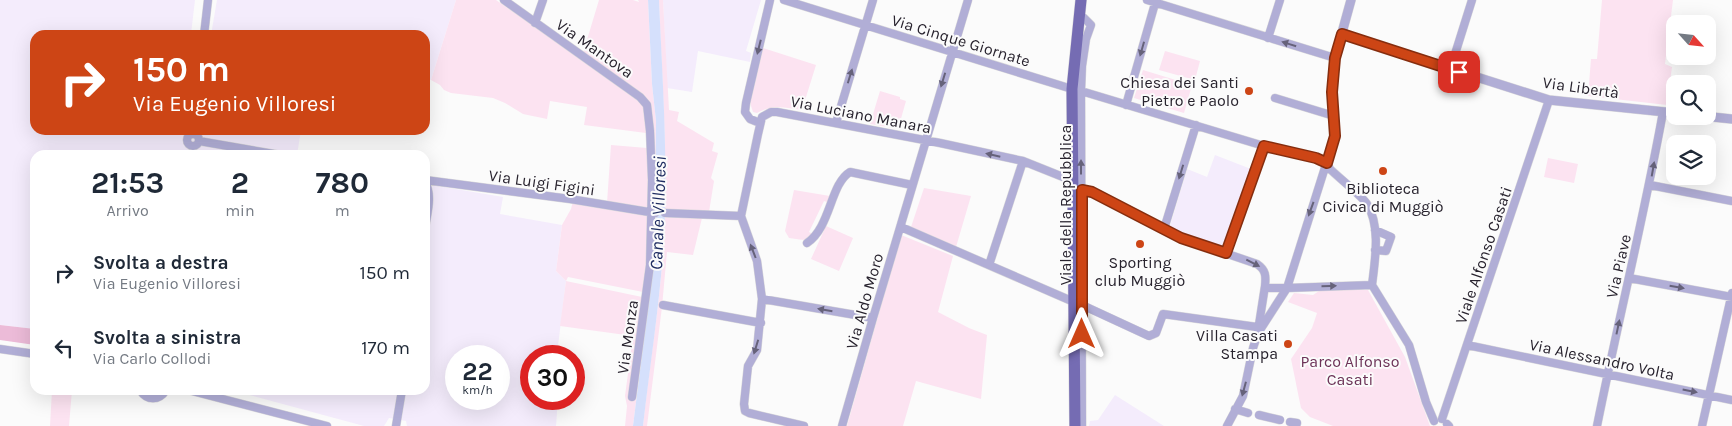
<!DOCTYPE html>
<html lang="it">
<head>
<meta charset="utf-8">
<style>
  body { margin:0; font-family:Karla,sans-serif; background:#f2f2f3; color:#1f2937; height:100vh; display:flex; flex-direction:column; font-size:19px; white-space:nowrap }
  * { box-sizing:border-box; margin:0 }
  p { font-size:16px; color:#747a83 }
  .icon { flex:none; width:28px; height:28px; fill:none; stroke:currentColor; stroke-width:2; stroke-linecap:round; stroke-linejoin:round }
  .map { position:relative; flex:1; overflow:hidden }
  .panel { position:absolute; left:30px; top:150px; width:400px; height:245px; display:flex; flex-direction:column; background:#fff; border-radius:15px; box-shadow:0 5px 20px #0002 }
  .panel>* { flex:none }
  .top-card { position:absolute; left:30px; top:30px; width:400px; height:105px; border-radius:15px; box-shadow:0 5px 20px #0002; background:#cd4515; color:#fff; overflow:hidden }
  .needle { width:32px; rotate:117deg }
  .tools { position:absolute; left:1666px; top:15px; display:grid; gap:10px }
  .tools a { display:grid; place-items:center; width:50px; height:50px; border-radius:10px; background:#fff; box-shadow:0 5px 20px #0002; font-size:25px }
  .speed { position:absolute; left:445px; top:345px; display:flex; gap:10px; font-size:25px; font-weight:700; text-align:center }
  .speed>* { display:grid; place-content:center; width:65px; height:65px; border-radius:50%; background:#fff; box-shadow:0 5px 20px #0002; line-height:1 }
  .speed small { font-size:12px; font-weight:400 }
  .speed .limit { border:8px solid #d22; background:#fff; color:#111 }
  .pin { position:absolute; display:grid; place-items:center; width:42px; height:42px; color:#fff; margin:-21px; border-radius:10px; box-shadow:0 2px 8px #0006 }
  .me { position:absolute; width:55px; margin:-28px; rotate:0deg; stroke-linejoin:round; filter:drop-shadow(0 0 4px #0008) }
  .turn { display:flex; align-items:center; gap:18px; height:105px; padding:0 20px; font-size:22px }
  .turn .icon { width:65px; height:65px; stroke-width:2.5 }
  .turn b { display:block; font-size:35px; line-height:42px }
  .eta { display:flex; justify-content:space-evenly; align-items:center; height:85px; text-align:center }
  .eta b { font-size:30px; font-weight:700; line-height:35px }
  ul { padding:0; list-style:none }
  li { display:flex; align-items:center; gap:15px; height:75px; padding:0 20px }
  li div { flex:1 }
  li b { display:block; font-size:19px }
  li em { font-style:normal }
  .map>svg:first-child { display:block }
</style>
</head>
<body>
<div class="map">
<svg width="1732" height="426" viewBox="0 0 1732 426">
  <rect width="100%" height="100%" fill="#fbfbfb"/>
  <path fill="#f4ecfc" fill-rule="evenodd" d="M0,0H195L191,34L198,35H35V130H301L297,155H35V329L0,325Z
    M217,0H456L431,80L425,78V35H211Z
    M663,0H761L746,51L751,53L750,62L698,51L692,92L667,88Z
    M1215,155L1251,169L1224,248L1187,236L1170,226L1187,169L1207,177Z
    M425,185L438,186L503,197L500,214L562,225L556,271L566,281L557,354H565L564,356H531V399H558L556,426H407L406,421L389,418L384,426H364L231,390H425ZM456,356H499V399H456Z
    M1115,395L1164,426H1089L1090,421L1098,420Z"/>
  <path fill="#fce3f1" fill-rule="evenodd" d="M456,0H496L625,89L644,106L642,94L583,53L599,0H633L639,2L638,0H648L652,84L656,121L655,251L633,426H625L627,406L625,396L633,336L560,326L566,281L556,271L562,225L571,209L573,201L607,203L611,145L647,148L646,133L584,125L587,107L550,101L547,119L523,114L505,103L493,98L451,93L444,90L440,85L431,80ZM568,277L643,292L642,297L566,281Z
    M659,0H663L669,110L679,112L677,121L714,143L712,151L718,153L711,178L714,181L709,212L702,218L693,255L667,252L662,307L647,426H643C649,368 659,310 663,252C669,168 662,84 659,0Z
    M1602,0H1673L1665,64L1672,67L1667,105L1588,96L1591,59H1597Z
    M763,48L816,65L802,110C786,108 772,104 757,113L753,112L750,103Z
    M1165,51L1200,61L1195,80L1159,70Z
    M1143,70L1192,85L1184,113L1134,98Z
    M880,91L900,97V99L906,101L898,129L870,124Z
    M1548,158L1578,164L1574,183L1544,177Z
    M924,188L971,196L956,247L911,227Z
    M794,190L830,196L827,202L824,201L809,232L813,234C807,243 799,239 789,238L785,231Z
    M826,226L853,238L839,271L811,259Z
    M901,235L953,256L938,312L969,328L987,335L981,399L916,381L903,426H847Z
    M1322,289L1368,290L1405,357L1430,426H1333L1310,417L1301,408L1291,359L1312,328L1317,313L1288,302L1294,293L1313,295Z
    M52,390H72L69,426H50Z"/>
  <path fill="#ecbbd8" d="M0,325L35,329V345L0,340Z"/>
  <path fill="#d5e0fc" d="M648,0H659C662,71 667,142 665,214C663,284 651,356 643,426H633L655,251L656,121L652,84Z"/>
  <g fill="none" stroke-linecap="round" stroke-linejoin="round">
    <g stroke="#d9d8da" stroke-width="9">
      <path id="minor" d="M504,0L626,87L640,97L647,105L650,131L652,180L650,265L632,397
        M784,0L1072,89
        M1147,0L1335,58L1332,92L1335,126L1333,142L1287,288L1258,333L1253,348L1243,396L1227,426
        M535,23L543,0
        M204,35L208,0
        M1268,38L1280,0
        M1450,70L1472,0
        M1081,91L1264,146L1316,158L1327,163
        M1275,98L1334,116
        M1126,105L1156,0
        M760,123L750,119L745,112L746,103L770,0
        M836,123L873,0
        M187 140a6 6 0 1 1 12 0a6 6 0 1 1-12 0Z
        M199,141L280,155
        M1327,163L1330,169C1338,177 1362,196 1367,204C1381,226 1375,260 1372,285
        M425,180L570,199L655,213
        M425,182C433,195 427,214 425,228
        M1650,185L1732,201
        M1081,191L1092,192L1181,238L1257,264C1266,270 1266,276 1265,286
        M665,213L741,216
        M901,227L1074,302
        M1164,229L1196,125
        M1375,230L1391,237L1386,251L1375,250
        M807,243C831,227 830,184 850,172L912,185
        M1226,253L1264,146
        M989,265L1023,161
        M1629,278L1732,297
        M1372,285L1409,345L1426,402L1434,421
        M762,299L873,318
        M663,305L761,323
        M1082,305L1149,336L1156,333L1163,314L1257,327
        M1258,331L1265,286L1269,288H1287L1372,285
        M1467,345L1732,400
        M0,349L35,354
        M140,390C147,401 159,401 166,390
        M188,390L327,426
        M1235,409L1248,413
        M1259,415L1280,420
        M1442,419L1549,100
        M1290,422L1297,423L1296,426
        M1447,424L1449,426
        M396,426L402,390
        M804,426L749,413L745,411L744,404L748,366L757,350L762,299L757,261L741,216L758,134L762,117L771,112H777L940,143L1023,161L1073,181
        M842,426L873,318L968,0
        M1082,426L1081,91L1082,66L1086,39L1091,25L1084,18
        M1597,426C1618,321 1644,217 1663,112
        M1702,426L1732,293"/>
    </g>
    <g stroke="#d9d8da" stroke-width="10">
      <path id="tertiary" d="M1342,34L1549,100L1675,113
        M1335,58L1351,0
        M1703,116L1732,119"/>
    </g>
    <g stroke="#d9d8da" stroke-width="12">
      <path id="primary" d="M1075,426L1072,89L1081,0"/>
    </g>
    <use href="#minor" stroke="#b1aed6" stroke-width="8"/>
    <use href="#tertiary" stroke="#b1aed6" stroke-width="9"/>
    <use href="#primary" stroke="#756cb3" stroke-width="11"/>
  </g>
  <defs><path id="oneway-solid" d="M-6-.8H1V-3.2L6.5 0L1 3.2V.8H-6Z" transform="scale(1.25)"/></defs>
  <g fill="#66627a">
    <use href="#oneway-solid" transform="translate(1289 44) rotate(-163)"/>
    <use href="#oneway-solid" transform="translate(759 47) rotate(104)"/>
    <use href="#oneway-solid" transform="translate(1142 49) rotate(106)"/>
    <use href="#oneway-solid" transform="translate(850 76) rotate(-73)"/>
    <use href="#oneway-solid" transform="translate(943 80) rotate(107)"/>
    <use href="#oneway-solid" transform="translate(993 155) rotate(-167)"/>
    <use href="#oneway-solid" transform="translate(1081 167) rotate(-90)"/>
    <use href="#oneway-solid" transform="translate(1653 169) rotate(-80)"/>
    <use href="#oneway-solid" transform="translate(1181 172) rotate(107)"/>
    <use href="#oneway-solid" transform="translate(1311 209) rotate(110)"/>
    <use href="#oneway-solid" transform="translate(753 251) rotate(-111)"/>
    <use href="#oneway-solid" transform="translate(1253 263) rotate(27)"/>
    <use href="#oneway-solid" transform="translate(1329 286) rotate(-1)"/>
    <use href="#oneway-solid" transform="translate(1677 287) rotate(10)"/>
    <use href="#oneway-solid" transform="translate(825 310) rotate(-170)"/>
    <use href="#oneway-solid" transform="translate(1618 327) rotate(-78)"/>
    <use href="#oneway-solid" transform="translate(756 347) rotate(107)"/>
    <use href="#oneway-solid" transform="translate(1244 389) rotate(105)"/>
    <use href="#oneway-solid" transform="translate(1690 391) rotate(11)"/>
  </g>
  <g fill="none" stroke-linecap="round" stroke-linejoin="round">
    <g stroke="#852d0e" stroke-width="12">
      <path id="route" d="M1082,334V190L1092,192L1181,238L1226,253L1264,146L1316,158L1327,163L1335,136L1332,92L1335,58L1342,34L1459,72"/>
    </g>
    <use href="#route" stroke="#cd4515" stroke-width="9"/>
  </g>
  <g fill="#cd4515" stroke="#fbfbfb" stroke-width="2">
    <circle cx="1249" cy="91" r="5"/>
    <circle cx="1383" cy="171" r="5"/>
    <circle cx="1140" cy="244" r="5"/>
    <circle cx="1288" cy="344" r="5"/>
  </g>
  <g text-anchor="middle" stroke-width="4" stroke-linejoin="round" paint-order="stroke">
    <g font-size="16" fill="#28232e" stroke="#fbfbfb">
      <text transform="translate(961 40) rotate(17)" y="6">Via Cinque Giornate</text>
      <text transform="translate(595 48) rotate(35)" y="6">Via Mantova</text>
      <text transform="translate(1581 87) rotate(8)" y="6">Via Libertà</text>
      <text transform="translate(861 114) rotate(11)" y="6">Via Luciano Manara</text>
      <text transform="translate(542 182) rotate(8)" y="6">Via Luigi Figini</text>
      <text transform="translate(1065 205) rotate(-90)" y="6">Viale della Repubblica</text>
      <text transform="translate(1483 255) rotate(-71)" y="6">Viale Alfonso Casati</text>
      <text transform="translate(1618 266) rotate(-77)" y="6">Via Piave</text>
      <text transform="translate(864 301) rotate(-74)" y="6">Via Aldo Moro</text>
      <text transform="translate(627 337) rotate(-82)" y="6">Via Monza</text>
      <text transform="translate(1602 359) rotate(12)" y="6">Via Alessandro Volta</text>
    </g>
    <g font-size="16" fill="#28232e" stroke="#fbfbfb" text-anchor="end">
      <text x="1239" y="88">Chiesa dei Santi<tspan x="1239" dy="18">Pietro e Paolo</tspan></text>
      <text x="1383" y="194" text-anchor="middle">Biblioteca<tspan x="1383" dy="18">Civica di Muggiò</tspan></text>
      <text x="1140" y="268" text-anchor="middle">Sporting<tspan x="1140" dy="18">club Muggiò</tspan></text>
      <text x="1278" y="341">Villa Casati<tspan x="1278" dy="18">Stampa</tspan></text>
    </g>
    <g font-size="16" fill="#6c3257" stroke="#fbfbfb">
      <text x="1350" y="367">Parco Alfonso<tspan x="1350" dy="18">Casati</tspan></text>
    </g>
    <g font-size="18" font-style="italic" fill="#1f2d62" stroke="#fbfbfb">
      <text transform="translate(658 213) rotate(-88)" y="6">Canale Villoresi</text>
    </g>
  </g>
</svg>
<div class="tools">
<a><svg class="needle" viewBox="-14 -14 28 28"><path d="M0-13l5 13h-10z" fill="#e53935"/><path d="M0 13l5-13h-10z" fill="#747a83"/></svg></a>
<a><svg class="icon" aria-label="search" viewBox="0 0 24 24"><circle cx="10" cy="10" r="6"/><path d="M15 15l6 6"/></svg></a>
<a><svg class="icon" aria-label="layers" viewBox="0 0 24 24"><path d="M12 4l9 5-9 5-9-5zM3 14l9 5 9-5"/></svg></a>
</div>
<div class="speed"><div>22<small>km/h</small></div><div class="limit">30</div></div>
<div class="pin" style="left:1459px;top:72px;background:#d93025"><svg class="icon" aria-label="arrive" viewBox="0 0 24 24"><path d="M6 21V4h12l-3 4 3 4H6"/></svg></div>
<svg class="me" style="left:1082px;top:334px" viewBox="-20 -20 40 40"><path d="M0-17L14 15 0 8-14 15z" fill="#cd4515" stroke="#fff" stroke-width="4"/></svg>
<div class="top-card">
<div class="turn"><svg class="icon" aria-label="right" viewBox="0 0 24 24"><path d="M7 20v-9h11M14 6l5 5-5 5"/></svg><div><b>150 m</b>Via Eugenio Villoresi</div></div>
</div>
<section class="panel">
<div class="eta">
<div><b>21:53</b><p>Arrivo</p></div>
<div><b>2</b><p>min</p></div>
<div><b>780</b><p>m</p></div>
</div>
<ul>
<li><svg class="icon" aria-label="right" viewBox="0 0 24 24"><path d="M7 20v-9h11M14 6l5 5-5 5"/></svg><div><b>Svolta a destra</b><p>Via Eugenio Villoresi</p></div><em>150 m</em></li>
<li><svg class="icon" aria-label="left" viewBox="0 0 24 24"><path d="M17 20v-9H6M10 6l-5 5 5 5"/></svg><div><b>Svolta a sinistra</b><p>Via Carlo Collodi</p></div><em>170 m</em></li>
</ul>
</section>
</div>
</body>
</html>
